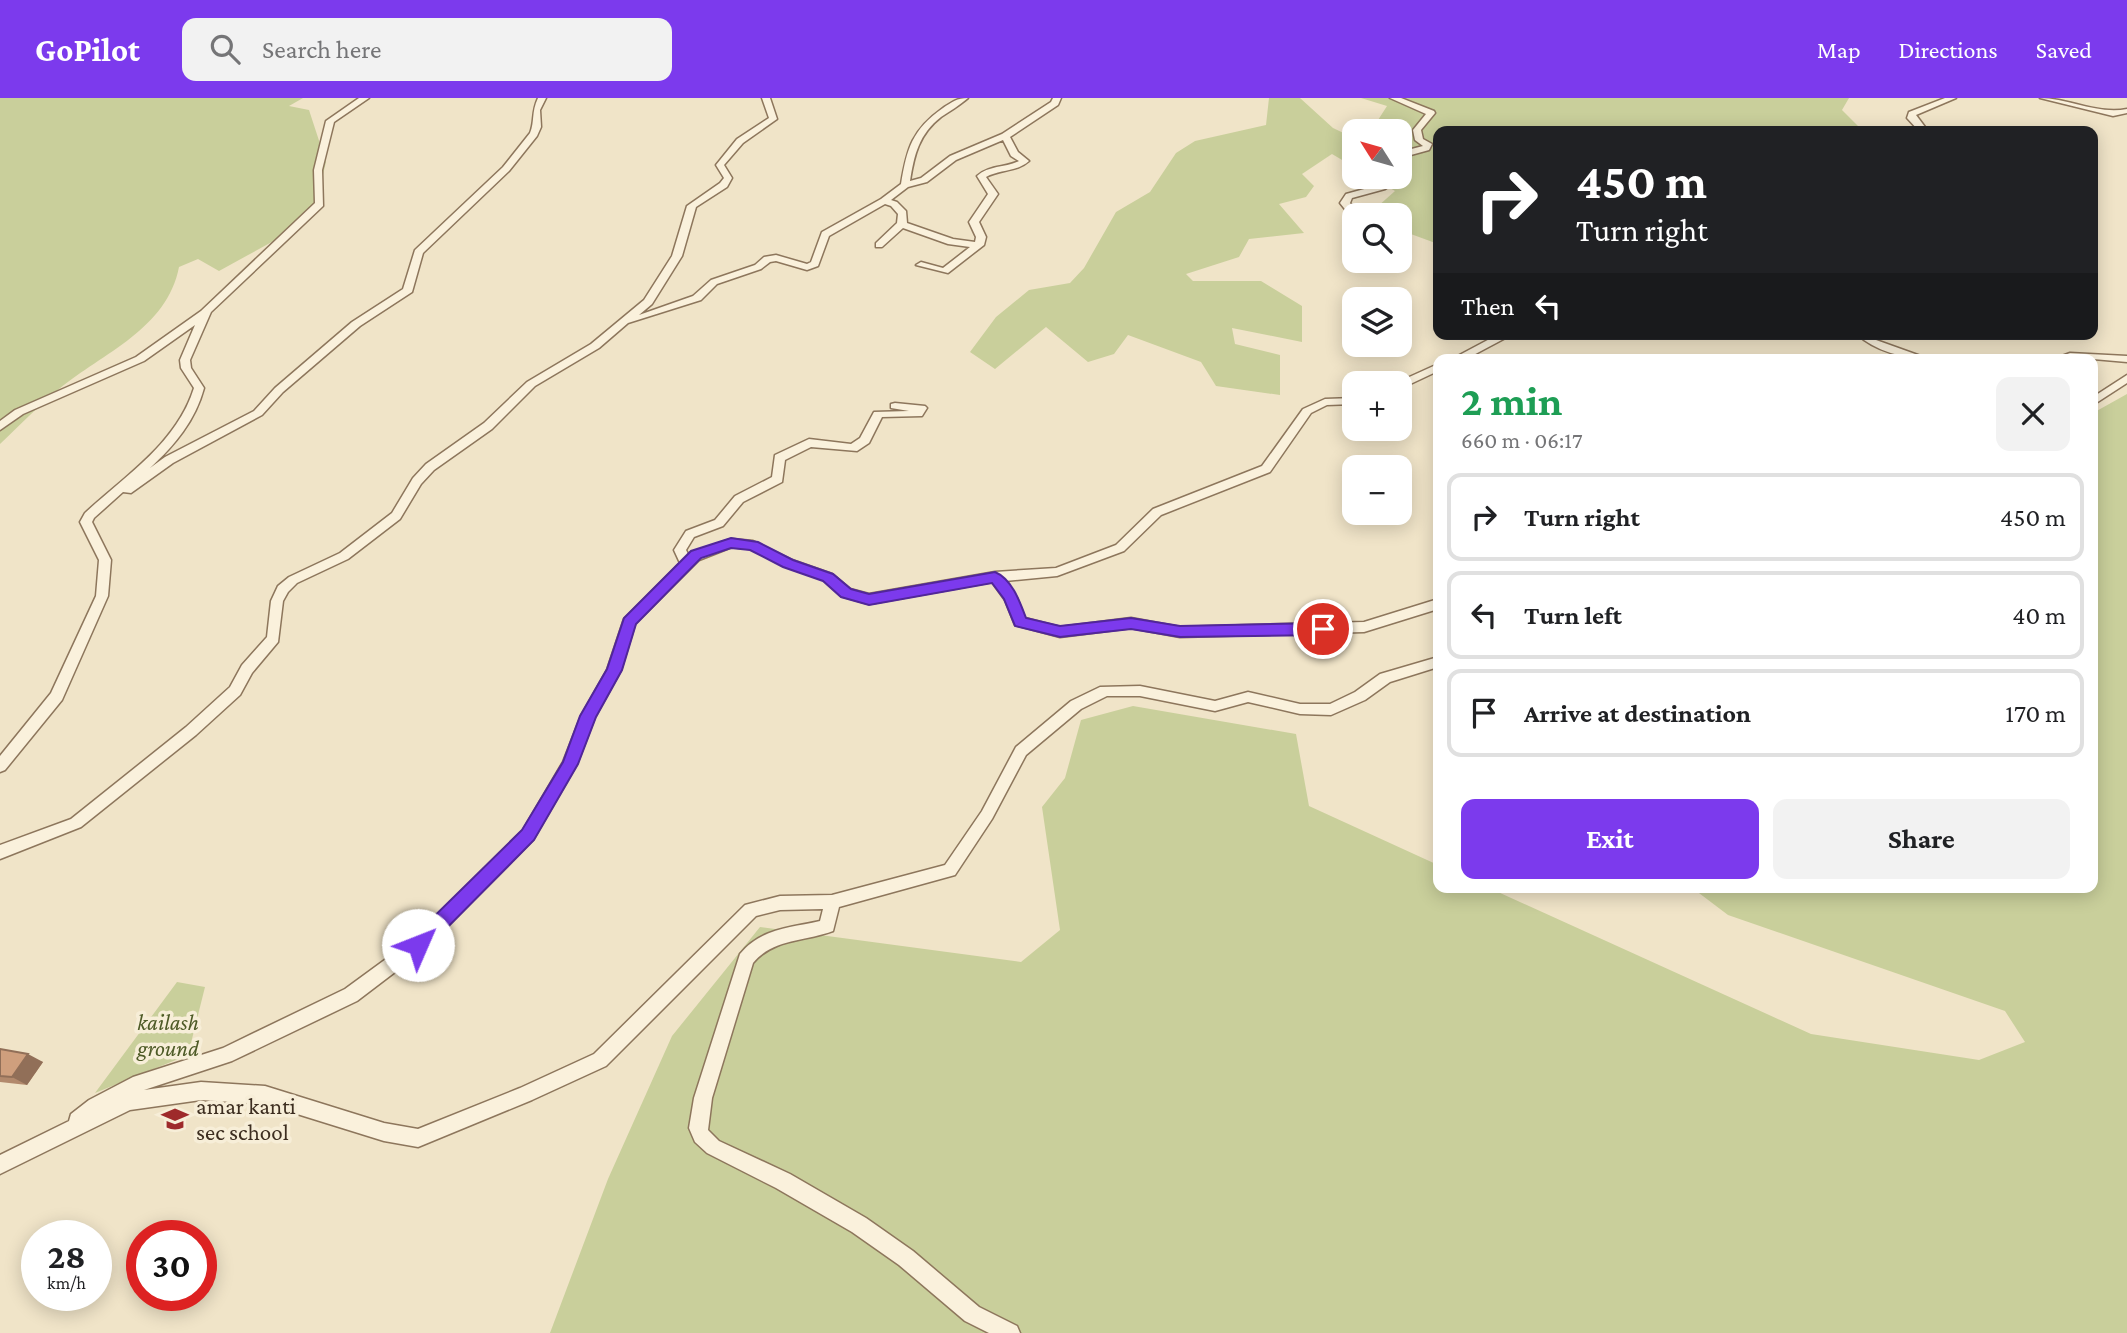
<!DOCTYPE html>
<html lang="en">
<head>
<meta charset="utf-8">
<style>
  body { margin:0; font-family:"Crimson Pro",serif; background:#f2f2f2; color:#202124; height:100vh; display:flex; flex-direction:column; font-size:26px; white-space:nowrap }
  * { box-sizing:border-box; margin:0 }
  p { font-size:23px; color:#757577 }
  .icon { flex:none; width:38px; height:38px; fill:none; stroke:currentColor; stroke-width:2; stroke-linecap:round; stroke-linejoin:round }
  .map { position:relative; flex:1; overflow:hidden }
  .details { position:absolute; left:1433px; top:256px; width:665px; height:539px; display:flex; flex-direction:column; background:#fff; border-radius:14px; box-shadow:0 4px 18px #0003 }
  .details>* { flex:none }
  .hud { position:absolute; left:1433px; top:28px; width:665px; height:214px; border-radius:14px; box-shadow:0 4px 18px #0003; background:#202124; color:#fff; overflow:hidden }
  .needle { width:46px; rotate:307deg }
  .buttons { position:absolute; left:1342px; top:21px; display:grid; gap:14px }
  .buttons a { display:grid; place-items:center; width:70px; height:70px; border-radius:14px; background:#fff; box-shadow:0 4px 18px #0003; font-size:35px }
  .speed { position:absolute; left:21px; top:1122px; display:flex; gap:14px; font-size:35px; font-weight:700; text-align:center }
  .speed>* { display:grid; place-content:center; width:91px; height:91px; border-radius:50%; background:#fff; box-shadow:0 4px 18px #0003; line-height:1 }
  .speed small { font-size:18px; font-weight:400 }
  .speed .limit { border:10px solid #d22; background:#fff; color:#111 }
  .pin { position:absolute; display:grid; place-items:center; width:60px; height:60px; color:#fff; margin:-30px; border:4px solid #fff; border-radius:50%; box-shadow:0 2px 7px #0007 }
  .me { position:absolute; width:77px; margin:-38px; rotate:46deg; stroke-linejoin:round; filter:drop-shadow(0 0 5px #0008) }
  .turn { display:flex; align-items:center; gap:24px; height:147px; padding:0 28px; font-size:32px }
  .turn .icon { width:91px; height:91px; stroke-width:2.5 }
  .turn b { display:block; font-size:49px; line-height:60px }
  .then { display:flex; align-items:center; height:66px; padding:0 28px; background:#0003; gap:14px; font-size:26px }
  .round { display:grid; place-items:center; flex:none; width:74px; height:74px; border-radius:14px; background:#f2f2f2 }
  .head { display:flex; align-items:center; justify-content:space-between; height:119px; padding:0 28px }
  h1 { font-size:42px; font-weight:700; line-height:52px; color:#1e9e55 }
  .cta { display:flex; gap:14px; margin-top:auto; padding:14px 28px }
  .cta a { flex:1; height:80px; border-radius:14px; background:#7c3aed; color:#fff; font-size:28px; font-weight:700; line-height:80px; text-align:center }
  .cta a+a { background:#f2f2f2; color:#202124 }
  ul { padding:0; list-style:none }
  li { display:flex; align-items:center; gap:21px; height:88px; margin:0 14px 10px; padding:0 14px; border:4px solid #e0e0e0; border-radius:14px }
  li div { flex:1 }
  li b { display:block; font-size:26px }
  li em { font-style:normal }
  header { display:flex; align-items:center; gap:42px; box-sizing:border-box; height:98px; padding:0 35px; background:#7c3aed; color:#fff }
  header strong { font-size:33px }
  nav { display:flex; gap:38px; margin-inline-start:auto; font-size:24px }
  .search { width:490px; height:63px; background:#f2f2f2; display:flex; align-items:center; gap:18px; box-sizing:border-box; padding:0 24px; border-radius:14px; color:#757577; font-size:26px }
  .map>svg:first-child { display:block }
</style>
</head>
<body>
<header>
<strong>GoPilot</strong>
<div class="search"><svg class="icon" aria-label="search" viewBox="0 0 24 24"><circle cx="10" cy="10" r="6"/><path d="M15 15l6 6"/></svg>Search here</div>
<nav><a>Map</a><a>Directions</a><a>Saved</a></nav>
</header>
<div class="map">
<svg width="2127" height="1235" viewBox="0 0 2127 1235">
  <rect width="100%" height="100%" fill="#f0e4c8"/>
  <path fill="#c9cf9b" d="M0,0H303L289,8L309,12L326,64L317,102L299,129L219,173L198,161L179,169C167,231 103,255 59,291C38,308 19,328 0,346Z
    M1269,0H1300L1333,30L1354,40V69L1332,56L1302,76L1314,88L1306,99L1279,106L1304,135L1249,141L1239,159L1186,176L1193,183H1261L1302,208V244L1232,230L1235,246L1280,257V297L1216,288L1201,264L1128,237L1114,256L1088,264L1046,229L995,271L970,254L996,219L1029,192L1070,185L1084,170L1116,114L1150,94L1176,55L1195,43L1266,27Z
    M1361,0H1849L1842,12L1863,33H1438V146L1400,132V117H1368L1395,93L1371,79H1400V33H1371L1387,8Z
    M2127,296V1235H550L608,1081L672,938L760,829L1021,864L1060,832L1042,709L1065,680L1081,622L1133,608L1296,636L1309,708L1438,767V789H1487L1811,936L1979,962L2025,944L2005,913L1728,817L1691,789H2093V315Z
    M177,884L205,889L188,957L95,995Z"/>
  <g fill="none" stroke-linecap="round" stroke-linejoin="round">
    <g stroke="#8d765c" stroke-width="3">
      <path id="minor" d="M359,0H369L334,24L322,72L323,108L211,214L190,262L191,270L204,290C195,323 175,347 150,370L165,359L254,313L275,290L352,224L403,191L415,152L503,69L530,35C535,23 531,15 538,0H546L540,12L541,29L537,38L509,73L423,155L412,194L360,228L283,294L262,317L173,365L131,395L123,394L94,420L92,424L111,462L108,498L62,602L5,672L0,674V658L51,595L96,498L99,462L80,424L85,415C125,378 177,345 194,290L181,270L180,262L195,227L144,263L23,316L0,332V323L15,312L136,259L201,213L315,105L314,72L326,23Z
        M762,0H770L777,21L743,45L724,67L732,80L727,89L696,109L682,158L652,206L639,217L693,198L711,182L755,167L764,159L776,157L807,166L811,164L822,134L881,101L901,86C907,50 912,32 943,10C952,4 957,0 968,0C960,7 950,13 941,19C919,36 914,57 910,83L921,80L950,58L1002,36L1051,4L1053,0H1061L1058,7L1010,39L1018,54L1029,63C1017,74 1000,71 986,79L998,96L979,124L986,139L984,147L948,175L916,167L921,164L943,170L970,149L948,146L903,130L882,149H876V145L897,125L898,116L891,108L885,106L829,138L818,168L807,172L776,163L770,164L761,171L717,186L701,202L628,225L599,250L535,288L492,331L434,372L421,386L400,421L348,461L297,485L288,494L283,503L278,544L252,575L240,597L196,637L81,729L0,761V747L71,721L186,629L230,589L242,567L267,539L271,503L278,488L289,479L340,455L392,415L413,380L426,366L484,325L527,284L591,246L644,202L672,158L687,108L720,85L724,80L716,67L737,41L769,20ZM1003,42L1011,58L1019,63C1005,70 989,67 977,78L988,96L969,124L976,139L975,144L953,141L907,125L906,113L897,104L891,102L908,89L927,84L956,62Z
        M1390,0H1401L1434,13L1435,15L1421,32L1423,41L1432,46L1429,52L1400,60V54L1423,48L1415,42L1413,32L1426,16Z
        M1945,0H1956L1916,17L1928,33H1919L1907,20L1909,14Z
        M2040,0C2069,0 2098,17 2127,11V15L2113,18Z
        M1383,79H1391V87L1385,91L1352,100L1350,105L1356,113L1348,115L1340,105L1346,96L1379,87L1383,84Z
        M1499,236H1513L1466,261H1452Z
        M1857,236H1869L1876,242L1929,261C1906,261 1874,253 1857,236Z
        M2070,255L2127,258V264L2093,261H2054Z
        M1438,266V273L1404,289L1400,290V285H1396Z
        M2127,277V285L2093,307V299Z
        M1354,300V306L1327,307L1311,315L1270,374L1161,417L1124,453L1057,478L1005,483L1017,500L1025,520L1060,529L1131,520L1180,529L1364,524L1438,501V511L1364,534L1180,539L1131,530L1060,539L1015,527L1005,502L992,484L869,506L841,498L824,482L784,468L751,451L732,449L699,462L635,526L621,572L595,619L577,666L533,742L424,852L357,903L232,963L144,992L201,984L265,988L384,1025L418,1031L520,990L594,956L745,807L780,798L832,797L945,767L982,713L1016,649L1071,603L1100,589L1140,588L1215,603L1248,594L1300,606H1330L1355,594L1380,576L1438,559V569L1390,584L1365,602L1331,617L1300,616L1248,604L1215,613L1140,598H1107L1081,611L1026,657L992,721L955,777L839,809L833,833C804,844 774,840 753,865L712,1000L708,1032L719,1043L790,1076L866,1120L913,1153L979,1209L1017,1228L1020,1235H989L965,1223L899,1167L852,1134L776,1090L707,1055L695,1044L689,1030L694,1000L740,856C761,830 790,830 820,823L823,811L780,812L756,818L606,968L532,1002L418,1049L384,1043L265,1006L201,1002L130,1012L0,1076V1057L69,1023L71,1016L89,1002L133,979L223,950L345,891L412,842L523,732L563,664L581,618L607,572L624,521L680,465L674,452L686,433L715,422L735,398L772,379L775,357L809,341L851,346L860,340L874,314L909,313L891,310V306L895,305L925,308L927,310L922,318L882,319L869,345L857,353L811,349L785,362L782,384L743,404L723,428L694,439L686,452L688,456L731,441L753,443L792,462L832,476L850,491L869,496L995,474L1056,470L1116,447L1153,411L1262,368L1303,311L1325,301Z"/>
    </g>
    <use href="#minor" fill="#faf1dc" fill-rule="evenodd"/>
  </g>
  <path fill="#b2896c" d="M0,951L43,964L27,987L0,984Z"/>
  <path fill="#916f58" d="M28,956L43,964L27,987L12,979Z"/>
  <path fill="#cf9f7d" stroke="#916f58" stroke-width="2" d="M0,951L28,956L12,979L0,978Z"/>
  <path fill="#7c3aed" stroke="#51269a" stroke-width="2" d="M731,440L758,444L793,462L833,476L851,491L869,496L995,474C1012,481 1020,504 1026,520L1060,528L1131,520L1180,528L1323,525L1330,531L1323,537L1180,539L1131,531L1060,539L1015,528L1004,501L992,485L869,507L841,499L823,483L783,469L750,452L731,450L701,460L636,526L622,572L596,619L578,666L534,742L424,853L418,855L411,853L409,847L411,841L522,732L563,664L580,618L607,571L624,520L691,453Z"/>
  <defs>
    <g id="school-bare" transform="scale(2.1)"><path d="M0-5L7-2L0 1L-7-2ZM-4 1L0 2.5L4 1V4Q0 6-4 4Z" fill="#9e2a2b" stroke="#f7eed8" stroke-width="2.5" paint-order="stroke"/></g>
  </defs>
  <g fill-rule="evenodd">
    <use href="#school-bare" x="175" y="1021"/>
  </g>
  <g text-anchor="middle" stroke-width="7" stroke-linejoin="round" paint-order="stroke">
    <g font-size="23" font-style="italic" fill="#4d5a26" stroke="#f7eed8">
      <text x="168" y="932">kailash<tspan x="168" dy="26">ground</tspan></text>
    </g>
    <g font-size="23" fill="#3d2e20" stroke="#f7eed8" text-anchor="start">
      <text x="196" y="1016">amar kanti<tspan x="196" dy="26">sec school</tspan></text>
    </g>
  </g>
</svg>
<div class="buttons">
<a><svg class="needle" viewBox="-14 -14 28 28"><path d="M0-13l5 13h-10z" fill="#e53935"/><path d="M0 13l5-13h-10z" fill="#757577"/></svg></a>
<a><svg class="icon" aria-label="search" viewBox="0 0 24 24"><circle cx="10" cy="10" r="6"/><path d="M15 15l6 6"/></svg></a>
<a><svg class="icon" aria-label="layers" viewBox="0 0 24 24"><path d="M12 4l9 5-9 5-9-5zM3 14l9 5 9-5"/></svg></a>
<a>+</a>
<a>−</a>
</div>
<div class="speed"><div>28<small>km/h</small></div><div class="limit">30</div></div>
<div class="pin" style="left:1323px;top:531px;background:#d93025"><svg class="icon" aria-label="arrive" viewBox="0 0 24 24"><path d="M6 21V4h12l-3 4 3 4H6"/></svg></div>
<svg class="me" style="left:418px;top:847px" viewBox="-20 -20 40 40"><circle r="19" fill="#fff"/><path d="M0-13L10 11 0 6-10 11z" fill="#7c3aed"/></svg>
<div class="hud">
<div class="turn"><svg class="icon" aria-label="right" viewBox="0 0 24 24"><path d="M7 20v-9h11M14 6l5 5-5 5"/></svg><div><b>450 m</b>Turn right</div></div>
<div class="then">Then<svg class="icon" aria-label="left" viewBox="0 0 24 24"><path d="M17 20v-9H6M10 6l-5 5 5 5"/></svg></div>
</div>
<section class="details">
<div class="head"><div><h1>2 min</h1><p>660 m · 06:17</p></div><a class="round"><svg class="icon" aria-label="close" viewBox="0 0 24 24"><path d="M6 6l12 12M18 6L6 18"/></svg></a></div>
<ul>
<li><svg class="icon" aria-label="right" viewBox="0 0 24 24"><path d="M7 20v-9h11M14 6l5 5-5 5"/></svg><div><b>Turn right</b></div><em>450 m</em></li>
<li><svg class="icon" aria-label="left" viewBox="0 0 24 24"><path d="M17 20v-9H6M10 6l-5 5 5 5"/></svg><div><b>Turn left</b></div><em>40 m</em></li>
<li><svg class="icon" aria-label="arrive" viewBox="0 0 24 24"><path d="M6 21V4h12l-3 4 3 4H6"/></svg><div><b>Arrive at destination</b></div><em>170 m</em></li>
</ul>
<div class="cta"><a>Exit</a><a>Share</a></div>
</section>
</div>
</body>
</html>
